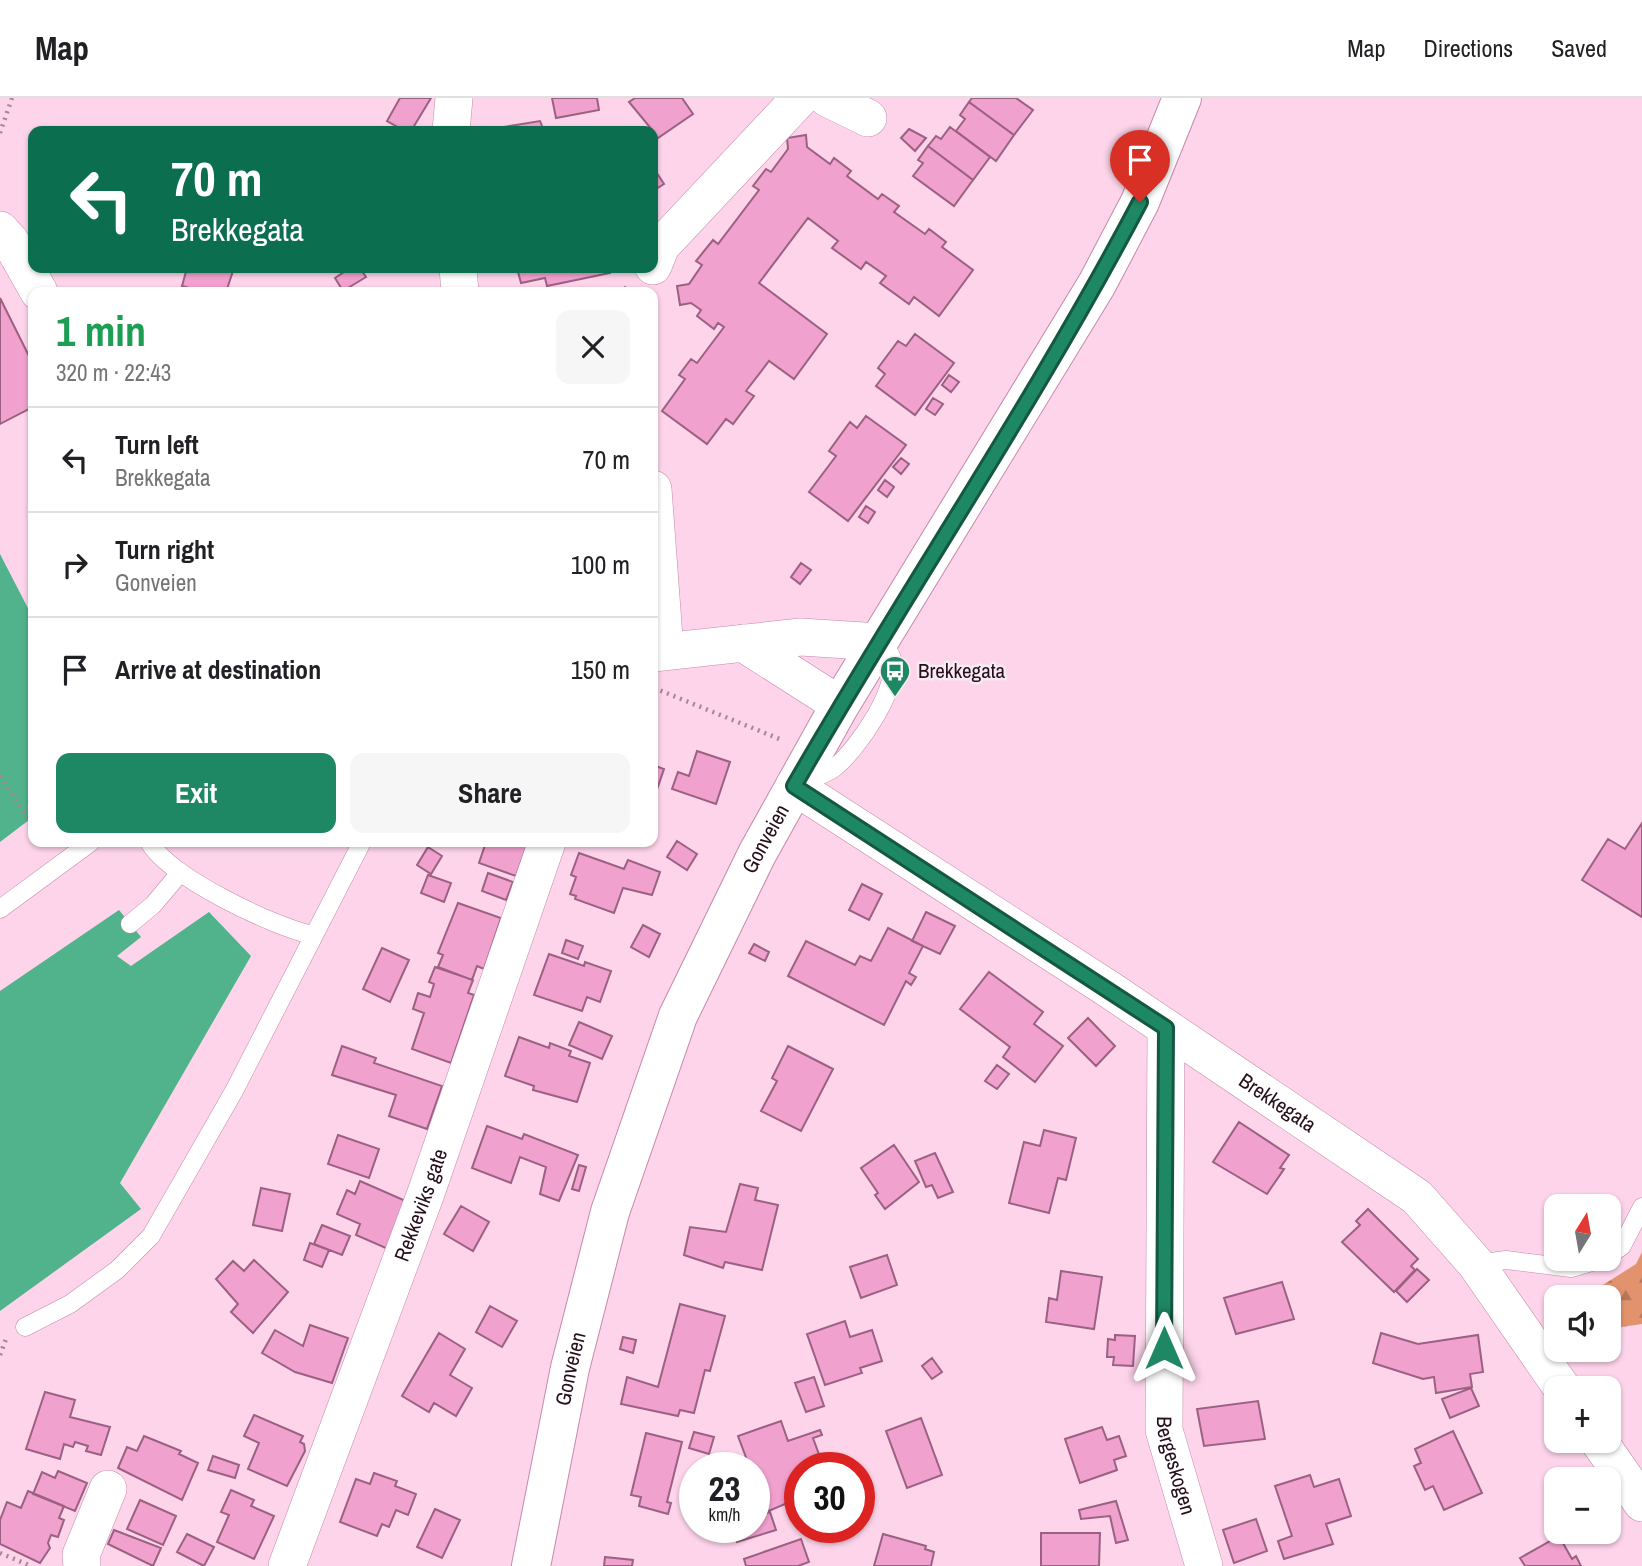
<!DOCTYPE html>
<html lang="en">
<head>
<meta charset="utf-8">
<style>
  body { margin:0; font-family:"Archivo Narrow",sans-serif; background:#f6f6f6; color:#202124; height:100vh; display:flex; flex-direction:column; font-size:26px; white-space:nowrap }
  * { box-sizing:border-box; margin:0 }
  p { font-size:23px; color:#757577 }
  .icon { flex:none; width:38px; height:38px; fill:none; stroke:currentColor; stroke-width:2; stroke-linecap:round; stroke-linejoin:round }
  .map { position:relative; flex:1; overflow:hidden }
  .sheet { position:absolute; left:28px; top:189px; width:630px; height:560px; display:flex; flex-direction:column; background:#fff; border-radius:14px; box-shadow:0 2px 5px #0004 }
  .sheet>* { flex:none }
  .top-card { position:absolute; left:28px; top:28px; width:630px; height:147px; border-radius:14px; box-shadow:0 2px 5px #0004; background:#0b6e4f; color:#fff; overflow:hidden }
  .needle { width:46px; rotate:11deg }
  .controls { position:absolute; left:1544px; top:1096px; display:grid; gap:14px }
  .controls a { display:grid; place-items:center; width:77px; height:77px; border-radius:14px; background:#fff; box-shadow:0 2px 5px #0004; font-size:35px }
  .speed { position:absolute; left:679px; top:1354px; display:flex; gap:14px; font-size:35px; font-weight:700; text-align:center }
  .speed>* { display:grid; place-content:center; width:91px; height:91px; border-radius:50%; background:#fff; box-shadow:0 2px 5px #0004; line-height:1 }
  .speed small { font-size:18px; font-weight:400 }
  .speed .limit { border:10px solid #d22; background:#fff; color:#111 }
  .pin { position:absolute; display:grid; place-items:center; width:60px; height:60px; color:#fff; margin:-72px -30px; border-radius:50% 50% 50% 0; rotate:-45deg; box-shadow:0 0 7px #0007 }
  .pin .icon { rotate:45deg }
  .me { position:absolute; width:77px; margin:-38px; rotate:0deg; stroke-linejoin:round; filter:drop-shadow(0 0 5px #0008) }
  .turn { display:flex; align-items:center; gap:24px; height:147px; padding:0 28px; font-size:32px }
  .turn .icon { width:91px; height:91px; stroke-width:2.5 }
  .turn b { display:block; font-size:49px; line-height:60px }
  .round { display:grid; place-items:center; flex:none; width:74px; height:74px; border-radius:14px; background:#f6f6f6 }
  .head { display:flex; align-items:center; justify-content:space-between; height:119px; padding:0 28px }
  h1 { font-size:42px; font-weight:800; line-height:52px; color:#1e9e55 }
  .button { display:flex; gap:14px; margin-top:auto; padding:14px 28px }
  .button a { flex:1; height:80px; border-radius:14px; background:#1e8764; color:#fff; font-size:28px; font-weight:800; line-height:80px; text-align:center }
  .button a+a { background:#f6f6f6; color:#202124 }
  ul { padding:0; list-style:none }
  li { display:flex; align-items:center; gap:21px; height:105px; padding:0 28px; border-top:2px solid #e0e0e0 }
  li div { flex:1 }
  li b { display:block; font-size:26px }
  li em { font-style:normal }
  header { display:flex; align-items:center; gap:42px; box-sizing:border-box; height:98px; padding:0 35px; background:#fff; border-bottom:2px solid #e0e0e0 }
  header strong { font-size:33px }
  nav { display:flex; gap:38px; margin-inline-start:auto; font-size:24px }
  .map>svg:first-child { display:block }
</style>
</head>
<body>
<header>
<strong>Map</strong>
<nav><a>Map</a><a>Directions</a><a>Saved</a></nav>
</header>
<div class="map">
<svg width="1642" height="1468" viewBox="0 0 1642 1468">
  <defs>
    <pattern id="forest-firs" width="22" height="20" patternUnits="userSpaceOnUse" patternTransform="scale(1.75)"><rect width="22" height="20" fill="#e3926e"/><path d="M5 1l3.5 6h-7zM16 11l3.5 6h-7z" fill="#b8765a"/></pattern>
  </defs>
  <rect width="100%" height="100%" fill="#fdd4ea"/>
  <path fill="url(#forest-firs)" d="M1642,1154V1226L1608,1231V1199H1584L1636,1166Z"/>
  <path fill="#50b38c" d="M0,456L33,520V719L0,744Z
    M119,812L141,839L117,858L131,868L209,814L251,858L120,1085L141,1111L0,1213V893Z"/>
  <path fill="#f1a1ce" stroke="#9b6082" stroke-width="2" d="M400,0H431L411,33H405L387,23Z
    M552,0H597L599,12L556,20Z
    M635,0H682L693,16L655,42L653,33L629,4Z
    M972,0H1016L1033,12L1014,37L969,4Z
    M969,4L1014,37L996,63L956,33L965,21L960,17Z
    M540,23L544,33H492L491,31Z
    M950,29L990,59L973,82L928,48L936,38L941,41Z
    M909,31L926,40L915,53L901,40Z
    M806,37L807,49L830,66L834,60L851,73L847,78L878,101L882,96L899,108L894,114L925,136L929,131L946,144L942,149L973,172L939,218L914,199L909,206L880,185L886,178L866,164L861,171L832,150L838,143L808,120L759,185L827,236L794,281L769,263L746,293L754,298L733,326L726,321L707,346L662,313L685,281L679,277L691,261L697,265L724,229L718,225L714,231L697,218L701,212L691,205L680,207L677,188L689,186L702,167L696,163L713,142L718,146L759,92L753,88L766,71L771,74L788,51L787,40Z
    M928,48L973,82L954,108L913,78L923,65L918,62Z
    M653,69L664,86L653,93Z
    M187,170H234L226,194H203L182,188Z
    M350,170H360L366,179L343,193L335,180Z
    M517,170H609L610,175L547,188L545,180L521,185Z
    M0,200L33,266V309L0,326Z
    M915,236L954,265L915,317L876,288L885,276L878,270L898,243L906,248Z
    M949,277L959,284L951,294L942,287Z
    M933,300L943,306L935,317L926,311Z
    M866,318L906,347L848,423L809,394L836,358L829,353L850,324L857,330Z
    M901,360L909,366L901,376L893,369Z
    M885,382L894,389L887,399L878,392Z
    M866,408L875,414L868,425L859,419Z
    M801,465L811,472L800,486L791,479Z
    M697,653L730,664L716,706L672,691L678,674L689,678Z
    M653,667L664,671L653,703Z
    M1642,725V819L1582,782L1608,741L1625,751Z
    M677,743L697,756L687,772L667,759Z
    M486,744H528L516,778L479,765Z
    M428,749L442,758L431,776L417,767Z
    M579,755L624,771L628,762L660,774L652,797L623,790L614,815L575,801L576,798L570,796L576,779L571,777Z
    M488,775L513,784L506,802L482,793Z
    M428,777L451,785L444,804L421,795Z
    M862,786L882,796L869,822L849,812Z
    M458,805L501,820L484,871L477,868L472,882L438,869L443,857L438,855Z
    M926,814L955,828L940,856L912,843Z
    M643,827L660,836L649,859L631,849Z
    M888,830L923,848L909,875L916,879L911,887L906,883L884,927L788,878L806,843L855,867L860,858L871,863Z
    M566,842L583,848L578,861L562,855Z
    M754,846L769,854L765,863L749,855Z
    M382,850L409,862L390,904L363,891Z
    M549,856L584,868L585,864L611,873L600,904L587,899L582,913L534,897Z
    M435,869L473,882L468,895L474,897L451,965L412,951L424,915L413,911L418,895L430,899L434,886L429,884Z
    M989,874L1043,914L1034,926L1063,948L1035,984L1003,959L1010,949L960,911Z
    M1088,920L1115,948L1096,968L1068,940Z
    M579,924L612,938L602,961L569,947Z
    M519,939L549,950L550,945L571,953L569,958L590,965L577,1004L533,992L534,988L505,978Z
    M342,948L376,960L374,965L442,988L427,1031L389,1018L396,997L332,977Z
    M788,948L833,971L801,1033L761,1013L777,983L772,980Z
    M997,967L1009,976L997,991L985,983Z
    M1239,1024L1289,1057L1280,1070L1284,1071L1267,1096L1213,1064Z
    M487,1028L522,1041L524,1036L578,1057L559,1103L540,1096L546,1069L520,1059L511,1085L472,1070Z
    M1044,1032L1076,1040L1066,1082L1058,1080L1049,1115L1009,1105L1024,1044L1040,1048Z
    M338,1037L379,1051L369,1080L328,1066Z
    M894,1047L919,1084L885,1111L875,1097L878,1095L861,1070Z
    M935,1055L953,1094L938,1100L932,1087L926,1089L915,1063Z
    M579,1067L586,1069L579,1093L572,1091Z
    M360,1083L408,1104L388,1151L356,1137L360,1126L337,1116L347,1092L355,1096Z
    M740,1086L758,1090L755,1102L778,1107L762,1172L725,1164L723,1170L684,1157L690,1129L726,1134Z
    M261,1090L290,1096L282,1133L253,1127Z
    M461,1108L489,1124L473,1153L444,1136Z
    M1368,1111L1418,1161L1411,1168L1415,1172L1394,1194L1342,1144L1360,1127L1356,1123Z
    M322,1127L350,1138L342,1157L314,1146Z
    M310,1145L329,1152L322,1169L304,1162Z
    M887,1157L897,1187L861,1200L850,1169Z
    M254,1162L288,1194L253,1235L231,1214L238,1206L216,1181L233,1163L244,1173Z
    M1417,1171L1429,1182L1407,1204L1396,1193Z
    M1061,1173L1102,1179L1094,1231L1046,1224L1049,1200L1057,1202Z
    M1282,1184L1294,1221L1236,1236L1224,1200Z
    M680,1206L725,1218L710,1273L705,1272L694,1315L680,1312L678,1318L621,1306L627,1279L658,1289Z
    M490,1208L517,1223L502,1249L476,1234Z
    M845,1223L850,1239L872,1232L882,1263L860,1270L862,1275L825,1287L807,1236Z
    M310,1227L348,1240L332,1285L295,1274L262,1255L275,1232L303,1248Z
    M439,1235L465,1251L450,1277L472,1290L456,1318L434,1305L429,1314L402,1298Z
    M1381,1235L1418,1246L1478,1237L1483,1274L1470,1276L1472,1289L1436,1295L1434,1279L1423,1281L1373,1265Z
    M1115,1237L1135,1238L1133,1268L1113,1267L1114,1259H1107L1108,1241L1115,1242Z
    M623,1239L636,1242L633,1255L620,1251Z
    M932,1260L942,1274L932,1281L922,1268Z
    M814,1279L824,1308L806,1314L795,1285Z
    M1471,1290L1479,1308L1450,1320L1442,1301Z
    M45,1294L75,1302L70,1319L110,1329L101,1357L86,1353L88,1348L75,1344L73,1349L64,1346L60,1361L26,1351Z
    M1258,1303L1265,1341L1204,1348L1197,1311Z
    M254,1317L303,1338L300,1344L304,1346L305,1353L287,1388L248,1371L259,1345L244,1338Z
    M921,1320L942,1377L907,1390L886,1333Z
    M781,1323L788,1343L820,1332L822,1337L813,1340L824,1370H800V1391L796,1393L799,1400L757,1418L754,1370H750L738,1338Z
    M1102,1329L1107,1342L1119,1338L1126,1358L1114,1362L1117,1372L1080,1385L1065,1341Z
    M1453,1333L1482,1395L1444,1412L1433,1388L1425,1392L1414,1368L1421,1365L1415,1351Z
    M694,1334L714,1339L709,1356L689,1350Z
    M646,1335L682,1344L667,1404L671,1405L668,1416L639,1408L641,1399L631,1397Z
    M144,1338L181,1353L179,1356L198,1365L182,1402L118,1370L127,1349L137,1353Z
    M213,1358L239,1367L235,1380L208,1372Z
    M58,1373L87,1385L75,1413L33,1396L42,1374L55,1380Z
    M374,1375L397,1383L395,1388L416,1396L408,1417L396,1412L389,1429L382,1426L377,1438L340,1424L356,1381L370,1386Z
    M1310,1377L1314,1389L1339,1381L1351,1418L1326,1426L1333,1446L1284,1461L1278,1443L1292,1438L1275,1388Z
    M231,1392L254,1402L251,1408L274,1418L254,1461L217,1444L229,1417L221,1414Z
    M28,1393L64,1408L59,1420L64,1422L58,1439L51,1437L48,1445L50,1450L40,1465L0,1446V1422L7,1404L21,1410Z
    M140,1402L176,1418L163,1447L127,1431Z
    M1116,1403L1128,1442L1116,1445L1110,1418L1081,1421L1079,1412Z
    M435,1411L460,1422L442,1460L417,1449Z
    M770,1414L776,1432L737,1444L733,1430H754V1419Z
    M1256,1421L1267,1453L1234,1465L1223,1432Z
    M114,1432L161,1450L153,1468L108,1446Z
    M1041,1435H1100L1099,1468H1041Z
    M187,1436L214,1449L204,1468L177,1454Z
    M883,1436L926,1448L925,1451L934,1454L931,1468H874Z
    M1559,1438L1572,1461L1576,1458L1581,1468H1525L1520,1460Z
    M801,1441L809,1464L798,1468H746L744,1461Z
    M605,1459L633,1462L632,1468H604Z"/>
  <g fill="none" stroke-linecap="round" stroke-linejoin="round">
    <g stroke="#c688ab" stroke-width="19">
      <path id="service" d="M804,684C814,679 826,676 834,670C856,653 905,585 890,556C887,552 882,548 879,544
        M149,744C169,779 272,828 312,837
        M0,811L91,744
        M130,826L153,807L180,775
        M1608,1158L1622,1148L1642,1109
        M1476,1166L1506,1162L1571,1170L1606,1160
        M25,1229L70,1206L117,1172L151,1138L234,993L362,744"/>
    </g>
    <g stroke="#c688ab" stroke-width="38">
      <g id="minor">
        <path d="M827,0L868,20"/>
        <path d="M451,33L454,0"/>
        <path d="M0,132L10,143L39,194"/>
        <path d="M653,168L661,148L800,0"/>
        <path d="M458,170L460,194"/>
        <path d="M653,391L665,553"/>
        <path d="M743,545L840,607"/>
        <path d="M653,555L801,539L879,544"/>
        <path id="s1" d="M794,688L1107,890L1417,1099L1476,1166L1562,1290"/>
        <path id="s2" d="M1166,930L1164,1332L1204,1468"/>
        <path d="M1598,1342L1642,1405"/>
        <path d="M82,1468L81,1457L108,1391"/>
        <path id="s3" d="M287,1468L426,1095L547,744"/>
      </g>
    </g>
    <g stroke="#c688ab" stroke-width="40">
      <g id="tertiary">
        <path id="s4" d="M531,1468L570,1270L610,1114L678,918L757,756L840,607L1097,186L1140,104L1182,0"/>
      </g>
    </g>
    <path stroke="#a78597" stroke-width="4.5" stroke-dasharray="2 5" stroke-linecap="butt" d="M0,35L12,0
      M611,194L630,189
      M654,590L782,642
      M0,678L30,722
      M0,1257L6,1241
      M0,1455L31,1468"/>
    <use href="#service" stroke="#fff" stroke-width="18"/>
    <use href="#minor" stroke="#fff" stroke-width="37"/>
    <use href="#tertiary" stroke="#fff" stroke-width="38"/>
  </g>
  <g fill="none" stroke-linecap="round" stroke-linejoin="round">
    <g stroke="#145841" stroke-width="18">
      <path id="route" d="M1140,104C1035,304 907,491 794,688L1166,930L1164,1250"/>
    </g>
    <use href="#route" stroke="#1e8764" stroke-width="12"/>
  </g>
  <defs>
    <g id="bus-pin" transform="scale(1.575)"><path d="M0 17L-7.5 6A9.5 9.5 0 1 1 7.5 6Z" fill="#1e8764" stroke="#f8eaf1"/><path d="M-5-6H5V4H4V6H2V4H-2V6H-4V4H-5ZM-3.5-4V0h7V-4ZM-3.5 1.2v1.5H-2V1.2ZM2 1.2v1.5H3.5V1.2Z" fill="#fff"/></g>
  </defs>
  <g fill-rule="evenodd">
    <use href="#bus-pin" x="895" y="573"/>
  </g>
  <g text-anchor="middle" stroke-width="5" stroke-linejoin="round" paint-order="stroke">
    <g font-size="21" fill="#260f1c" stroke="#f8eaf1" text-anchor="start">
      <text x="918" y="580">Brekkegata</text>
    </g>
    <g font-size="21" fill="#260f1c" stroke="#f8eaf1">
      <text dy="7" stroke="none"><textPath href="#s4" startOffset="768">Gonveien</textPath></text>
      <text dy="7" stroke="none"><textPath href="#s1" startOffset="578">Brekkegata</textPath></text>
      <text dy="7" stroke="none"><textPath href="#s3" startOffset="385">Rekkeviks gate</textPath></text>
      <text dy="7" stroke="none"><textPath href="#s4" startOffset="201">Gonveien</textPath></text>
      <text dy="7" stroke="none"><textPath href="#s2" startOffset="439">Bergeskogen</textPath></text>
    </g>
  </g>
</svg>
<div class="controls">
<a><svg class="needle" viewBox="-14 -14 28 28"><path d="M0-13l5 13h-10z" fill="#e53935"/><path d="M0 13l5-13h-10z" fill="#757577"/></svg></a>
<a><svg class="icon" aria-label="sound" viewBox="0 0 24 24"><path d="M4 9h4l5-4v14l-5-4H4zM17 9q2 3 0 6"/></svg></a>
<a>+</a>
<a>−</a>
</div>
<div class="speed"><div>23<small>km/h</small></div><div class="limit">30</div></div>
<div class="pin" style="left:1140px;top:104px;background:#d93025"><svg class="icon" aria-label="arrive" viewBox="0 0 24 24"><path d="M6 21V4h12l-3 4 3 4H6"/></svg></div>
<svg class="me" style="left:1164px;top:1250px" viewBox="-20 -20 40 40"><path d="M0-17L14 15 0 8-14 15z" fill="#1e8764" stroke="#fff" stroke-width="4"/></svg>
<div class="top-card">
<div class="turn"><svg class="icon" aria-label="left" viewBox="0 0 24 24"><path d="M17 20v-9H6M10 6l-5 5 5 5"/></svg><div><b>70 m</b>Brekkegata</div></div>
</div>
<section class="sheet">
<div class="head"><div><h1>1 min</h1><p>320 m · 22:43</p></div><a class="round"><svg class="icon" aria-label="close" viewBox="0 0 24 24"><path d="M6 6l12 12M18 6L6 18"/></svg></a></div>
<ul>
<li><svg class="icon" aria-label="left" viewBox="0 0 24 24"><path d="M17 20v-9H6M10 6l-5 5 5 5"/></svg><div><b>Turn left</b><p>Brekkegata</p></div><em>70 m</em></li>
<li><svg class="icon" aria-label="right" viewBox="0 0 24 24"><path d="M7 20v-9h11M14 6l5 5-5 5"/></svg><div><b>Turn right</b><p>Gonveien</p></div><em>100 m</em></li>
<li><svg class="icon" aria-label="arrive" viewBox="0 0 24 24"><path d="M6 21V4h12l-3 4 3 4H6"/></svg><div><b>Arrive at destination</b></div><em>150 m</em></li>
</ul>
<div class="button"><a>Exit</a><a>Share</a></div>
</section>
</div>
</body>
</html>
